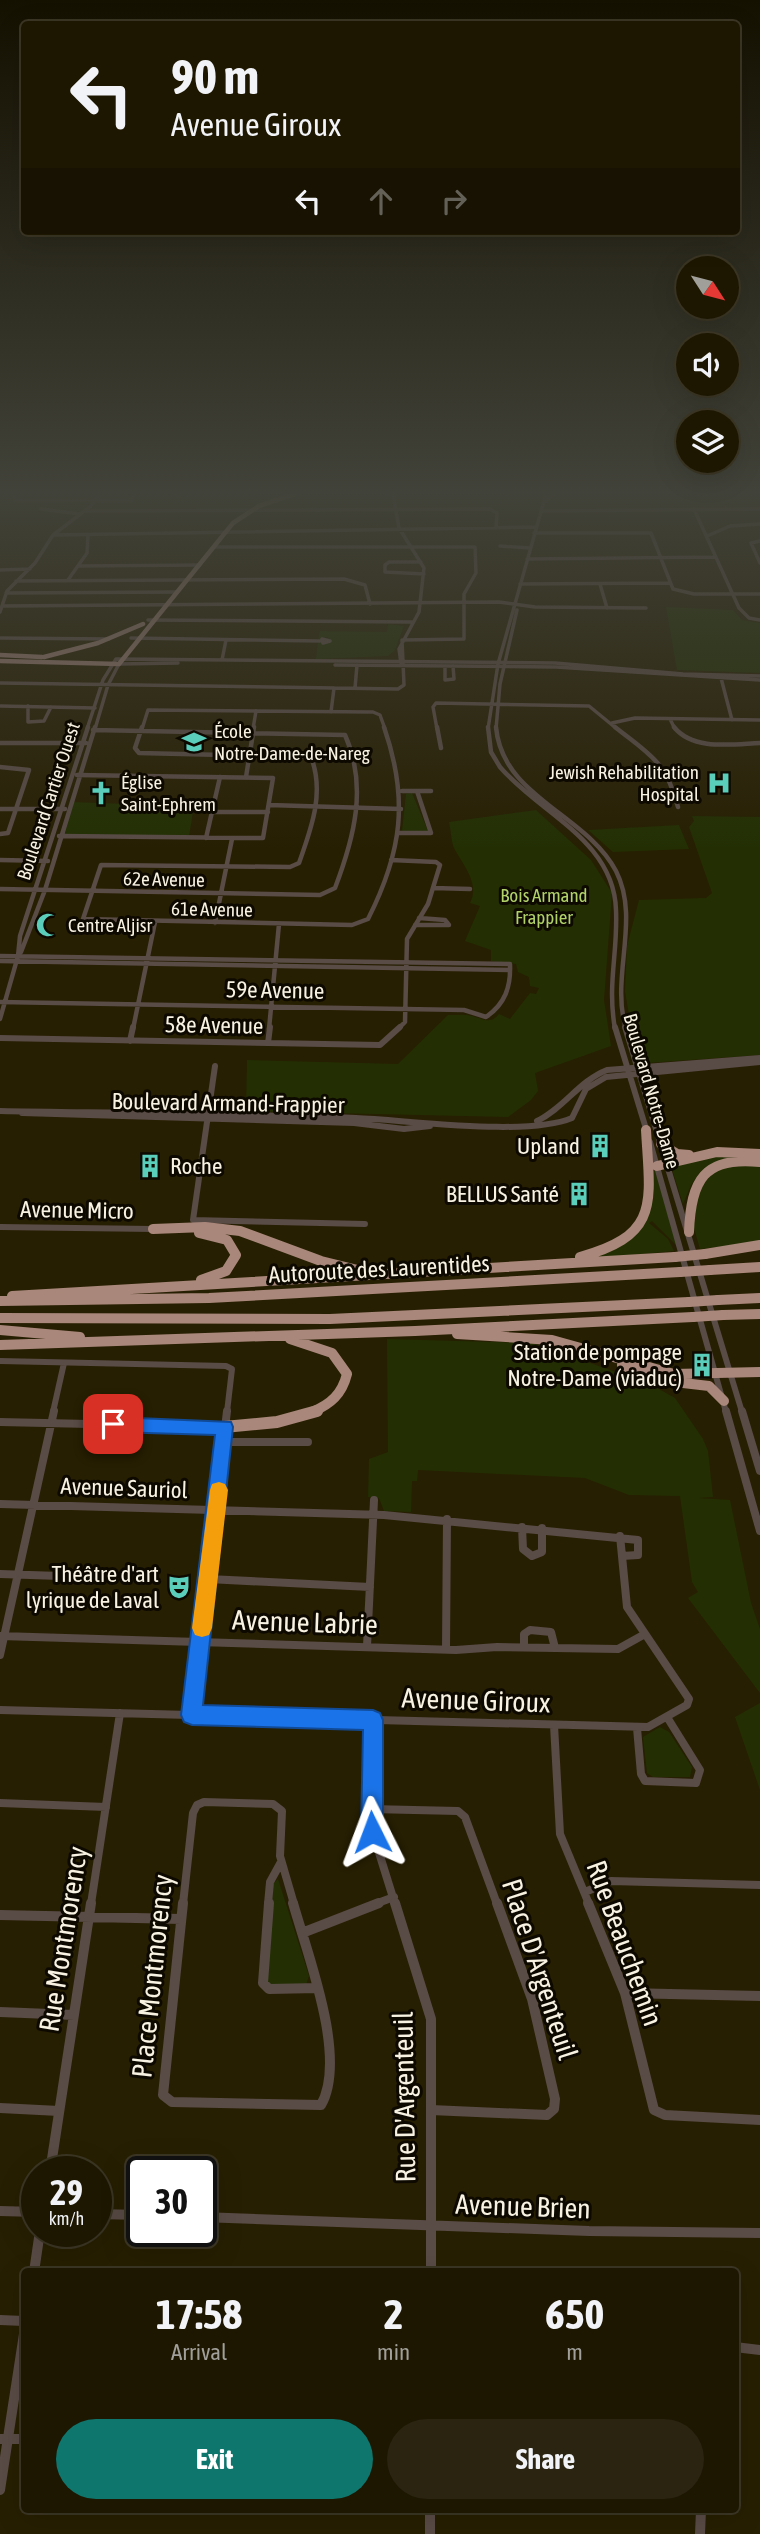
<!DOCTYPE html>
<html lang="en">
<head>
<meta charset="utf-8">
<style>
  body { margin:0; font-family:"Asap Condensed",sans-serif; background:#2a2411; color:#f1f3f6; height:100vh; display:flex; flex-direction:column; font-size:26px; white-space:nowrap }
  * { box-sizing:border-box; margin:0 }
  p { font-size:23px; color:#a09f99 }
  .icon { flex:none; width:38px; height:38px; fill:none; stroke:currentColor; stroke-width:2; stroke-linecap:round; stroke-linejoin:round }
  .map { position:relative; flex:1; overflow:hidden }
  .side { position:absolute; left:21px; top:2268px; width:718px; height:245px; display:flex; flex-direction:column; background:#1d1702; border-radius:7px; box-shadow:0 7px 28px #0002,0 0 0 2px #3b3624 }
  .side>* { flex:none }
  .top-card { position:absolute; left:21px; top:21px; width:719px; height:214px; border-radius:7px; box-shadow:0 7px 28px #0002,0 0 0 2px #3b3624; background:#1d1702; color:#f1f3f6; overflow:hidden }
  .needle { width:46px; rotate:126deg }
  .controls { position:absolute; left:676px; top:256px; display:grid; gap:14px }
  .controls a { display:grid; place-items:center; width:63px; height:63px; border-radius:50%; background:#1d1702; box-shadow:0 7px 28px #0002,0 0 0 2px #3b3624; font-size:35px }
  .speed { position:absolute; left:21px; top:2156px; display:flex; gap:14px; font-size:35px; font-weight:700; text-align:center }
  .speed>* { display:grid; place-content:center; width:91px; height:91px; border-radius:50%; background:#1d1702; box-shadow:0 7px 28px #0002,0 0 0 2px #3b3624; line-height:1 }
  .speed small { font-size:18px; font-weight:400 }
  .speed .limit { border:4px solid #111; border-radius:10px; background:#fff; color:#111 }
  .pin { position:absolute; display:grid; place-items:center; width:60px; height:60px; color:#fff; margin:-30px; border-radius:14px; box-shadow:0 4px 10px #0006 }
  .me { position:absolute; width:77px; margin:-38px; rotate:357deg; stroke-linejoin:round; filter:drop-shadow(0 0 5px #0008) }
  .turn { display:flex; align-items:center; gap:24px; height:147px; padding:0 35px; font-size:32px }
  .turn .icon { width:91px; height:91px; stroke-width:2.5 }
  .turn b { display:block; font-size:49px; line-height:60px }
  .lanes { display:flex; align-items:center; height:66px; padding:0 35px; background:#0003; justify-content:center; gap:35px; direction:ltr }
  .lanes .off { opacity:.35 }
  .eta { display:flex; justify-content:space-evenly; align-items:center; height:119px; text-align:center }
  .eta b { font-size:42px; font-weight:700; line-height:49px }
  .button { display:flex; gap:14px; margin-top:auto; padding:14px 35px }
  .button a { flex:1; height:80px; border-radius:42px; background:#0f766e; color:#fff; font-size:28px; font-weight:700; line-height:80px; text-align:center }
  .button a+a { background:#2a2411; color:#f1f3f6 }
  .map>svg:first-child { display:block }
</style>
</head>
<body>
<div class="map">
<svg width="760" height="2534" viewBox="0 0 760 2534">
  <rect width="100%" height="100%" fill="#271f02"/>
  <path fill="#232f03" d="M666,607L733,610L742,620L760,623V673L677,670Z
    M388,624L404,626L395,650L388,656L316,659L318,643L332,641L327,637L318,639L320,631L387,632Z
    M411,793H412L428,831H402L406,794Z
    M72,802L213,807V812H193L189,837L62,836Z
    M536,810L591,860L612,893L604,1000L611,1046L535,1073L538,1091L531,1100L508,1117L246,1111L247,1060L398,1064L448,1015C456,1015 465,1014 472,1016C484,1019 490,1025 499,1014L510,1019L530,993L536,994L539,988L530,986L529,977L518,972L516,964L491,961V950L465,941L480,906L470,903C480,884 464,866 455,850C451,843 451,830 449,822Z
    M692,816L760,817V1055L647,1063L642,1061L631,1026L625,991L627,946L639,900L706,898L712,893L689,827L694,821Z
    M679,825L689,849L613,852L588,830Z
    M744,1154L701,1171L691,1185L683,1204L671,1166L694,1159Z
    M760,1164V1242L700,1249L694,1228V1194L717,1168Z
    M652,1171H655L677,1246L652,1221L649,1223L668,1239L674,1251L600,1258L599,1255C638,1242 660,1213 652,1171Z
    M387,1339L532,1343L648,1383L675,1398L703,1439L708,1451L713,1497L698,1498L730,1500L751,1603L760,1629V1693L688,1598L698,1592L692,1582L680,1496L629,1495L585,1478L418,1470L417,1481H412L411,1512L384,1511L379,1498L368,1497L369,1459L388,1452Z
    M760,1703V1790L735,1717Z
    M660,1727L669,1732L692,1767L690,1777H653L647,1773L643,1737Z
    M278,1879L309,1976L306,1985H271L267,1982L273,1884Z"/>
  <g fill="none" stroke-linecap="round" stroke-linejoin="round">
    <path stroke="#594b46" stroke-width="3.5" d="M14,494L15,501L96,500
      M176,494L180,497
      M393,494L399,528L424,568L419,612L399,649L401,663
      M95,501H131L135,494
      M545,502L552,494
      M41,509L80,514
      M694,509L739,608L749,618L760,620
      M85,511L490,509L497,513L496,528
      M541,511L760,509
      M534,533H651L673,589L694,594H760
      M53,535L536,527
      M707,536L730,526L760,524
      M760,541L751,543L760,563
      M500,546L530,548
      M213,547H475L476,573L464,594V639L402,640
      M527,559L716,557
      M421,562H389L385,565V572L424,574
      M79,566L199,565
      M0,570L30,569
      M68,580L87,553L88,535
      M16,581L344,579L365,585L370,604
      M520,584L670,583
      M600,584L607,608
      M6,593L177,592
      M2,606L499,602L535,607L646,608
      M0,612L7,591L35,563L53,535L91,506L99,494
      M148,620L412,622
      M0,638L109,639
      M131,638L320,641
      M322,639L330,641L323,643Z
      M222,660L226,640
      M335,665L556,667L760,680
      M445,666V680L454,679L453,666
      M721,678L732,720
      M0,683L398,689L404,685L402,640
      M355,688L357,665
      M0,706L95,708
      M28,706V722L44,721L51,707
      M331,712L334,688
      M670,719L675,729
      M612,723L635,718L760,720
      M87,729L103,680L116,659L555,663L683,674L760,676
      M95,729L108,685L119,664L178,663
      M142,729L148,710L373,712L380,715L385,729
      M253,729L256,711
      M437,729L433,707L436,703L589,706L617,729
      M488,729L498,664L546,494
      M496,729L500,684L517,610"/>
    <path stroke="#594b46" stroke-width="4.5" d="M142,727L135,748L139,753L311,757C325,793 311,829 299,863L290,867L101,865L83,919L352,925L368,919C402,852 409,799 384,727
      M437,727L441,748
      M488,727L491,752L500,767C539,813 614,840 616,910C618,953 607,984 615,1029
      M496,727C502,797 586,814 616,871C641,920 610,977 626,1029
      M615,727C650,755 666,761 678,807
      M674,727C693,751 733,744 760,743
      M0,743H86
      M0,767L29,770L8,833L0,834
      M246,777L254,727
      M402,791H431
      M269,805L401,809
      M0,809H65
      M213,812H268
      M398,833H431L417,791
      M59,836L263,838L273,778L77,775
      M206,838L220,777
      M0,860L48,861
      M391,860L436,862L440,865L428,904L407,939L405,1022L398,1029
      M433,888L470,889
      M0,889L320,895L335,888C354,838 368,786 345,735L93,730
      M215,923L232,839
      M415,925H449L445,920L419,918
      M21,952L45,890L95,727
      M0,956L510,964C511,987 505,1004 486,1017L464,1010L0,1002
      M0,961L510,970
      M0,1019L18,956L20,936L88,727
      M133,1029L155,922
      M269,1029L279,924"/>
    <path stroke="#594b46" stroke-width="6" d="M615,1027L647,1132
      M625,1027L742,1412
      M0,1038L380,1045L400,1027
      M130,1041L133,1027
      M268,1043L270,1027
      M215,1066L193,1220L365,1224
      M0,1111C119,1113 237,1114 356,1118C409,1120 527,1137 572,1118L586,1089L606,1077L760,1062
      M22,1113L354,1123L404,1129L430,1126
      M537,1121C564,1108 579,1081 607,1070L760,1058
      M650,1142L726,1412
      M0,1227L153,1229
      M0,1361L226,1366L232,1369L227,1412
      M53,1412L64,1363"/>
    <path stroke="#594b46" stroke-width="8" d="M726,1411L760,1531
      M742,1411L760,1471
      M0,1422L224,1427
      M224,1442H308
      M0,1504L384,1515L638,1540V1555L622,1556
      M522,1527L523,1549L532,1556L542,1552V1528
      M0,1574L60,1576
      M208,1579L370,1587
      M0,1636L456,1650L497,1647L618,1649L645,1634
      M367,1646L374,1500
      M524,1647V1634L530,1630L551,1632L555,1648
      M446,1649L447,1519
      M0,1655L54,1411
      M0,1710L648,1727L687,1705L689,1699L627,1607L620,1536
      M192,1715L227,1411
      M373,1720L371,1827L395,1904
      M554,1725L560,1834L589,1904
      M637,1728L641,1774L645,1781L696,1783L700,1770L667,1717
      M0,1803L106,1807
      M370,1809L458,1811L465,1817L497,1904
      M585,1892L611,1881L760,1885
      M91,1904L120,1713
      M183,1904L193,1813L197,1805L204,1802L273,1804L282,1811L280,1856L294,1904
      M268,1904L270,1882L281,1862
      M375,1904L394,1897"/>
    <path stroke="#594b46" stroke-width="10" d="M183,1903L163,2095L172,2102L321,2105C348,2058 307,1953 293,1903
      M269,1903L263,1983L269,1989L318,1988
      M395,1903L431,2019V2272
      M588,1903L625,1993L654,2110L665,2115L760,2120
      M0,1915L181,1919
      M302,1933L379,1903
      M625,1993L760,1996
      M0,2012L74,2015
      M0,2108L59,2111
      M431,2110L547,2115L554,2109L555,2099L532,1999L497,1903
      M50,2172L91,1903
      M0,2211L37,2212
      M96,2214L142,2215
      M201,2217L589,2231L760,2233
      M34,2272L40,2231
      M0,2320L24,2321
      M735,2347L760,2350
      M0,2439H24
      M0,2490L24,2334
      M430,2510V2534
      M700,2534L701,2510"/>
    <path stroke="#92766c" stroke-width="4.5" d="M0,655L42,657
      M44,657L98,643L143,624
      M0,661L119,664L233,523L259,506L294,494"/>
    <path stroke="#a9877b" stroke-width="10" d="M661,1144L677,1154L689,1155
      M657,1166L717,1152L760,1154
      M153,1229L205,1227L240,1231L321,1261L366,1272
      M689,1232C691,1180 704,1156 760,1162
      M199,1233L227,1240L236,1255L226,1271L201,1280
      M705,1254L760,1245
      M580,1257C661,1235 650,1202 646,1130
      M710,1270L760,1267
      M12,1296L675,1257
      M718,1300L760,1298
      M0,1301L209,1298L680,1272
      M723,1315L760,1314
      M0,1318L330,1319L689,1302
      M0,1330L80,1337
      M457,1334L552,1340L674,1374L760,1372
      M290,1339L332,1353L347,1374C342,1394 331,1404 312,1412
      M0,1345L415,1331L693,1317
      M622,1365L657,1380L709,1386L724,1401"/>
    <path stroke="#a9877b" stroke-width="12" d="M224,1427L277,1422L317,1411"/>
    <path stroke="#a9877b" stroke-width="10" d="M675,1257L705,1254
      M680,1272L710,1270
      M689,1302L718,1300
      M693,1317L723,1315"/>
  </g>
  <linearGradient id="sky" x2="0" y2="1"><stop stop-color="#151101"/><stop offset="0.58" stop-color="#414239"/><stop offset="1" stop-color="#414239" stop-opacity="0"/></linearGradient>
  <rect width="760" height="849" fill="url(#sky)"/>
  <path fill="#1a73e8" stroke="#114b97" stroke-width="2" d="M113,1417L231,1422L233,1427L203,1705L373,1710L380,1713L383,1720V1832L380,1840L372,1843L365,1840L361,1832L363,1730L192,1725L184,1722L181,1715L215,1435L113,1432L104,1424Z"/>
  <path fill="#f59e0b" d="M219,1482L225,1484L228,1490L212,1628L209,1635L202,1637L195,1635L192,1628L210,1490L212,1484Z"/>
  <defs>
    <g id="school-bare" transform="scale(1.89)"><path d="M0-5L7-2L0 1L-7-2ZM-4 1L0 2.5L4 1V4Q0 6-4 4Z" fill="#5bcebb" stroke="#0d0901" stroke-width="2.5" paint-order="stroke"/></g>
    <g id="hospital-bare" transform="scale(1.89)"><path d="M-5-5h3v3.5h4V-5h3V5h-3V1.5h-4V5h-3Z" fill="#5bcebb" stroke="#0d0901" stroke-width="2.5" paint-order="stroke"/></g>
    <g id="church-bare" transform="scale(1.89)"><path d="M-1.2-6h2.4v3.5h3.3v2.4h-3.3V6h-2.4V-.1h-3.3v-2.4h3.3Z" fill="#5bcebb" stroke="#0d0901" stroke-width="2.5" paint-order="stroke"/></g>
    <g id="mosque-bare" transform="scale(1.89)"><path d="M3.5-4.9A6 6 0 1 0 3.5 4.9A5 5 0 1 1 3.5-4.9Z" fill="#5bcebb" stroke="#0d0901" stroke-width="2.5" paint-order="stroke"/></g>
    <g id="building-bare" transform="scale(1.89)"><path d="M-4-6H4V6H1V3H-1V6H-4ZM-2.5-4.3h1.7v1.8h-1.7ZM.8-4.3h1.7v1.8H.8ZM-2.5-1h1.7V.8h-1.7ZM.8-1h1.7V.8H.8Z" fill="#5bcebb" stroke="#0d0901" stroke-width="2.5" paint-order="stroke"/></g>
    <g id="theatre-bare" transform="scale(1.89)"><path d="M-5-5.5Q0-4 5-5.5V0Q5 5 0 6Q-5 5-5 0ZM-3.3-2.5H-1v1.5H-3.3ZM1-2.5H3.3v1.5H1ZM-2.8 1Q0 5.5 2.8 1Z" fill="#5bcebb" stroke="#0d0901" stroke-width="2.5" paint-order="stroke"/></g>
  </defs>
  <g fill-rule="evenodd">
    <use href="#school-bare" x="194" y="742"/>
    <use href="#hospital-bare" x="719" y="783"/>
    <use href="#church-bare" x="101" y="793"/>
    <use href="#mosque-bare" x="48" y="925"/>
    <use href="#building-bare" x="600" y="1146"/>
    <use href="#building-bare" x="150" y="1166"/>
    <use href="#building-bare" x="579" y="1194"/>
    <use href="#building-bare" x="702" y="1365"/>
    <use href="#theatre-bare" x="179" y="1587"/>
  </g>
  <g text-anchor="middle" stroke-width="6" stroke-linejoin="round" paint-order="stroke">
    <g font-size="19" fill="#f8f2e2" stroke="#0d0901" text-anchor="start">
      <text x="214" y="738">École<tspan x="214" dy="22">Notre-Dame-de-Nareg</tspan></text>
      <text x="699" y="779" text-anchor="end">Jewish Rehabilitation<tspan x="699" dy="22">Hospital</tspan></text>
      <text x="121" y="789">Église<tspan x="121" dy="22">Saint-Ephrem</tspan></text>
      <text x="68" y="932">Centre Aljisr</text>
    </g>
    <g font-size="19" fill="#f8f2e2" stroke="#0d0901">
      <text transform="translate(48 801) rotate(-72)" y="7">Boulevard Cartier Ouest</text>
      <text transform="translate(164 879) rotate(1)" y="7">62e Avenue</text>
      <text transform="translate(212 909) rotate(1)" y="7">61e Avenue</text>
      <text transform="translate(652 1091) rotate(74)" y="7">Boulevard Notre-Dame</text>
    </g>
    <g font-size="19" fill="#b1d269" stroke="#0d0901">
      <text x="544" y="902">Bois Armand<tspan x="544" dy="22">Frappier</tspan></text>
    </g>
    <g font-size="23" fill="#f8f2e2" stroke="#0d0901">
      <text transform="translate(275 990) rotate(1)" y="8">59e Avenue</text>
      <text transform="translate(214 1025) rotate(1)" y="8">58e Avenue</text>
      <text transform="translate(228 1103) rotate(1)" y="8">Boulevard Armand-Frappier</text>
      <text transform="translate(77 1210) rotate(1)" y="8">Avenue Micro</text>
      <text transform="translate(379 1269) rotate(-3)" y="8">Autoroute des Laurentides</text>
      <text transform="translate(124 1488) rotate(2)" y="8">Avenue Sauriol</text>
    </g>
    <g font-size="23" fill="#f8f2e2" stroke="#0d0901" text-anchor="end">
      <text x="580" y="1154">Upland</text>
      <text x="170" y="1174" text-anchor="start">Roche</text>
      <text x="559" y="1202">BELLUS Santé</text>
      <text x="682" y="1360">Station de pompage<tspan x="682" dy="26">Notre-Dame (viaduc)</tspan></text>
      <text x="159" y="1582">Théâtre d'art<tspan x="159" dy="26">lyrique de Laval</tspan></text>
    </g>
    <g font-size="28" fill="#f8f2e2" stroke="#0d0901">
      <text transform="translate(305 1622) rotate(2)" y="10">Avenue Labrie</text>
      <text transform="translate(476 1700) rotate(2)" y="10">Avenue Giroux</text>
      <text transform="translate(63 1939) rotate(-81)" y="10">Rue Montmorency</text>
      <text transform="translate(625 1943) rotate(70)" y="10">Rue Beauchemin</text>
      <text transform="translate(540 1969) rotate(72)" y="10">Place D'Argenteuil</text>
      <text transform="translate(152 1976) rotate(-84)" y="10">Place Montmorency</text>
      <text transform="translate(404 2097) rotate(-91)" y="10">Rue D'Argenteuil</text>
      <text transform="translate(523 2206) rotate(2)" y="10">Avenue Brien</text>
    </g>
  </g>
</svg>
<div class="controls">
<a><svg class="needle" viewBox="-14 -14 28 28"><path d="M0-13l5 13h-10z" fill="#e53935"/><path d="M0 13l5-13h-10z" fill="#a09f99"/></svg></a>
<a><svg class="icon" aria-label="sound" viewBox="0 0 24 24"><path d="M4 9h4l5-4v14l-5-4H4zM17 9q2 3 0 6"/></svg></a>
<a><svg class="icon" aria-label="layers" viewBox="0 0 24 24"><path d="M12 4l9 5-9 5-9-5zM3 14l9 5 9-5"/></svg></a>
</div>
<div class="speed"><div>29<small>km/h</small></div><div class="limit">30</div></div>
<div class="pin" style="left:113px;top:1424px;background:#d93025"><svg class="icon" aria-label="arrive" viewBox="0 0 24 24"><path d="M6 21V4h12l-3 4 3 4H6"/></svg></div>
<svg class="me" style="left:372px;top:1832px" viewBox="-20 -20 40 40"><path d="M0-17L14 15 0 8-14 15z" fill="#1a73e8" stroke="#fff" stroke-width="4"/></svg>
<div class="top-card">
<div class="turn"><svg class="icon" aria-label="left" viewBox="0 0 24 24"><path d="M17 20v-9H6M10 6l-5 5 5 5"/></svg><div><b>90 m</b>Avenue Giroux</div></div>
<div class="lanes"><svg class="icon" aria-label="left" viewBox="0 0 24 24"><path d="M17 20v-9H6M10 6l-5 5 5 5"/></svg><svg class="icon off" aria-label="ahead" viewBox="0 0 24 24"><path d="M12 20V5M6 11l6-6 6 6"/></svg><svg class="icon off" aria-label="right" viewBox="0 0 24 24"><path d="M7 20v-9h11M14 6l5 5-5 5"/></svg></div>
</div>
<section class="side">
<div class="eta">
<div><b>17:58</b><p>Arrival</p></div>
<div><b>2</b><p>min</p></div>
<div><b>650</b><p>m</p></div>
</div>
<div class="button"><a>Exit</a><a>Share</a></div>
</section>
</div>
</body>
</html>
